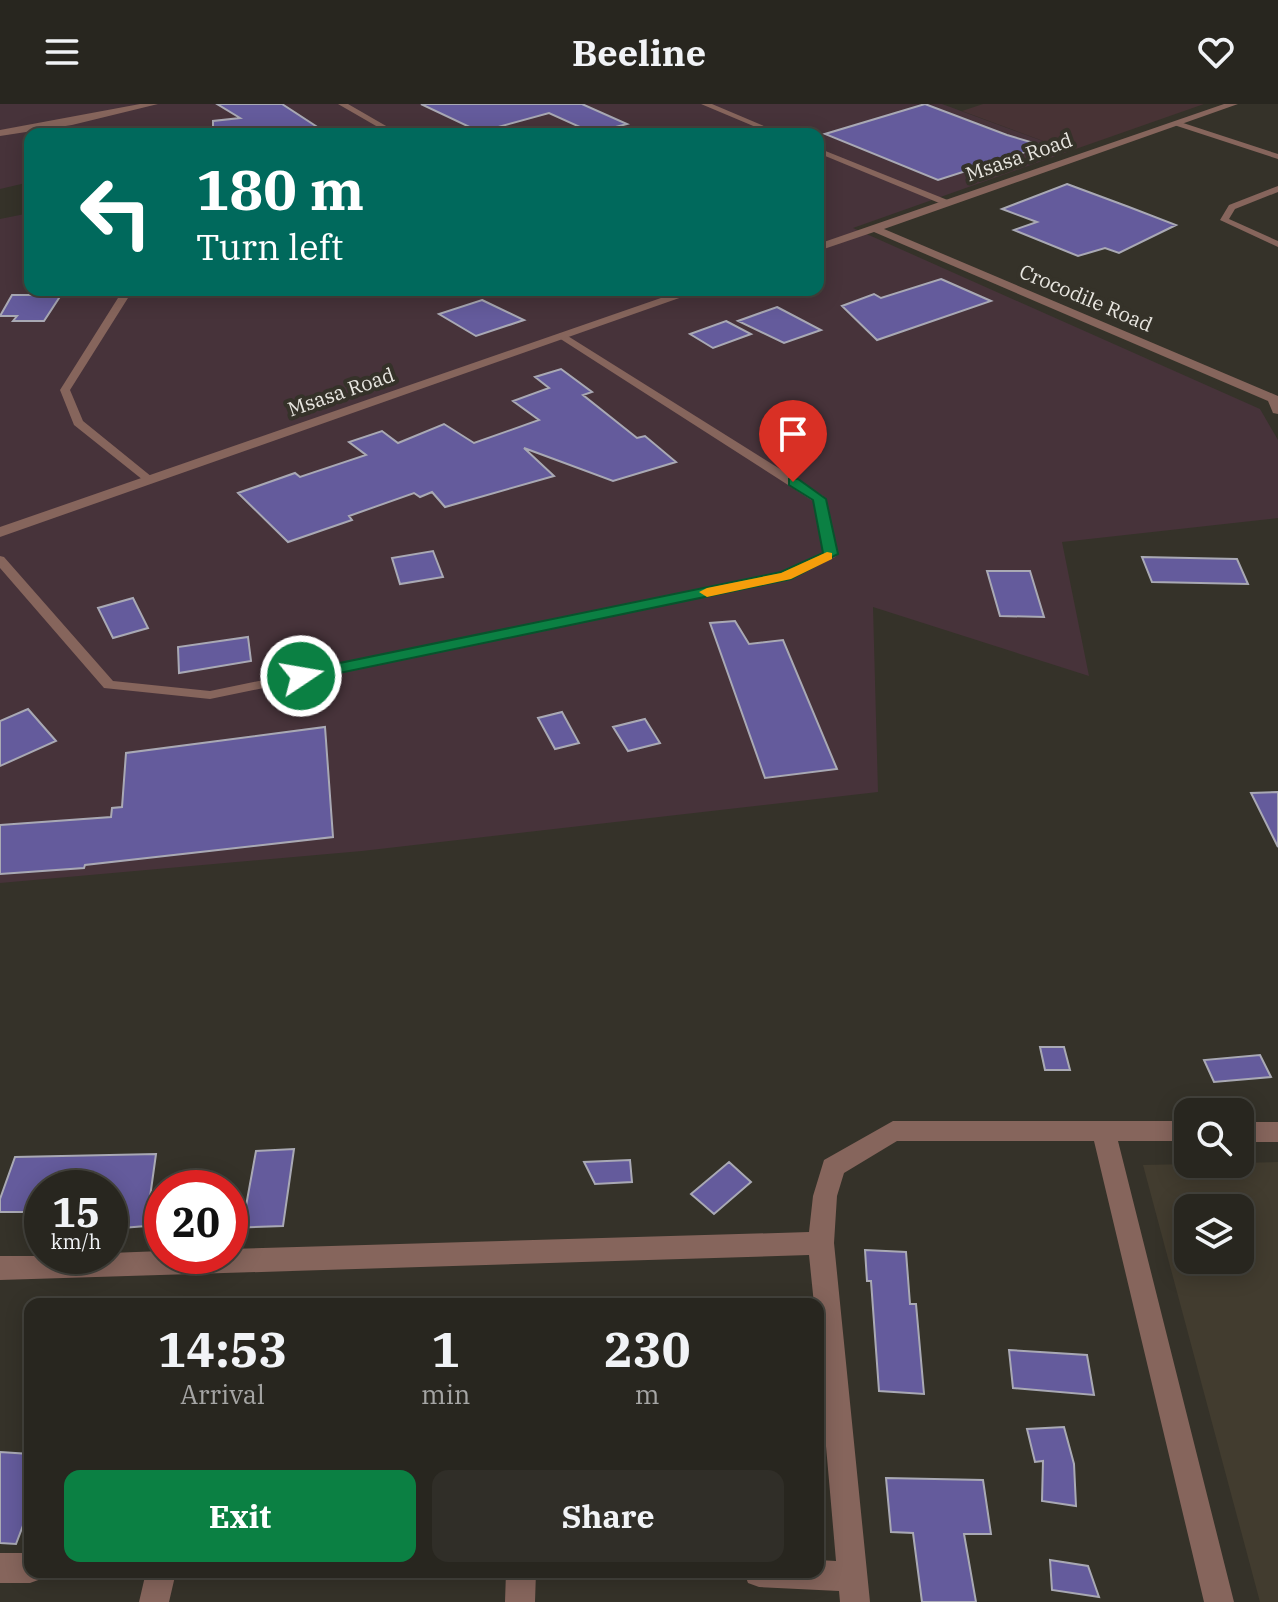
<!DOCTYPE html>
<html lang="en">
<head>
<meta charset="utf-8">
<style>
  body { margin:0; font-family:"IBM Plex Serif",serif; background:#302e28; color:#f1f3f6; height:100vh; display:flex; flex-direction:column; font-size:30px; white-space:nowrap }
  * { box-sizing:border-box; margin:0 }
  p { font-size:26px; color:#a5a5a4 }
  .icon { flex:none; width:44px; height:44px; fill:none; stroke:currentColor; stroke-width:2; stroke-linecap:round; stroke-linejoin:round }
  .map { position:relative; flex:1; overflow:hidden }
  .drawer { position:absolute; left:24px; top:1194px; width:800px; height:280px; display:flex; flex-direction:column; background:#28261f; border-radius:16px; box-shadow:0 4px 20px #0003,0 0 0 2px #44433d }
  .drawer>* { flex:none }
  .hud { position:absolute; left:24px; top:24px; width:800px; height:168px; border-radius:16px; box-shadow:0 4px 20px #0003,0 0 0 2px #44433d; background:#00695c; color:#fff; overflow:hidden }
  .fabs { position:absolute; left:1174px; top:994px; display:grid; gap:16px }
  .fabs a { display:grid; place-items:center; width:80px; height:80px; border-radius:16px; background:#28261f; box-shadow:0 4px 20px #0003,0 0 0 2px #44433d; font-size:40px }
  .speed { position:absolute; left:24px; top:1066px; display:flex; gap:16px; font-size:40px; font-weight:700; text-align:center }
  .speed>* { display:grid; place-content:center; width:104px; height:104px; border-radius:50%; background:#28261f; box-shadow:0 4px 20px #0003,0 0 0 2px #44433d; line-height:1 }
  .speed small { font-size:20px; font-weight:400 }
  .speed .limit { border:12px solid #d22; background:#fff; color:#111 }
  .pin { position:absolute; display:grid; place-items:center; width:68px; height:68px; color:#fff; margin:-82px -34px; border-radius:50% 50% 50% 0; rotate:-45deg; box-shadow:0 0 8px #0007 }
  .pin .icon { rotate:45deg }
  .me { position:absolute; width:88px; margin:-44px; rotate:78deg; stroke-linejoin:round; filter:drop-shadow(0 0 6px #0008) }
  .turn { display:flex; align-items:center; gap:28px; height:168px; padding:0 40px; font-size:36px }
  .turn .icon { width:104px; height:104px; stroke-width:2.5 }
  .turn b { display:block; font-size:56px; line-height:68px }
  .eta { display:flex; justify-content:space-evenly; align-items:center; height:136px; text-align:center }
  .eta b { font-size:48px; font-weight:800; line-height:56px }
  .primary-button { display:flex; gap:16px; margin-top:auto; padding:16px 40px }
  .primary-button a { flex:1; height:92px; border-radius:16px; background:#0b8043; color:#fff; font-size:32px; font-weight:800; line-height:92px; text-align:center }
  .primary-button a+a { background:#302e28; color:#f1f3f6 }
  header { display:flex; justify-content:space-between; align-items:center; height:104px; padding:0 40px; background:#28261f; font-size:36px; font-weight:800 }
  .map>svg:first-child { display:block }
</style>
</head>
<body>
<header><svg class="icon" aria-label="menu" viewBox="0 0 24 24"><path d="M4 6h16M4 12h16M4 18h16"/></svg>Beeline<svg class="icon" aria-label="heart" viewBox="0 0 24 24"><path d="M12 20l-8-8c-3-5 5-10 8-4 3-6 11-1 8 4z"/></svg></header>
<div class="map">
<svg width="1278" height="1498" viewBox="0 0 1278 1498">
  <rect width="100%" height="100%" fill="#353229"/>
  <path fill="#483335" d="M983,0H1204L1070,47L962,7Z"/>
  <path fill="#47333a" d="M0,0H942L1070,47L853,124L1260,305L1278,336V414L1062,438L1089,572L873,503L878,688L362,747L0,779V115L30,109V186H818V30H30V78L0,85Z"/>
  <path fill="#423c2f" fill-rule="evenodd" d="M1278,1058V1498H1260L1143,1061ZM1188,1104H1240V1156H1188Z"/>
  <path fill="#645b9c" stroke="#a9a9b4" stroke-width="2" d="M217,0H282L328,30H213V17L240,14Z
    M421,0H582L627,20L593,29L549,9L480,28Z
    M925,0L1007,31L1044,42L938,76L825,30Z
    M1067,80L1129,103L1176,121L1119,149L1105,144L1078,152L1014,126L1037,118L1002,105Z
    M941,175L991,197L877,236L842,202L874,190L881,194Z
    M12,191H61L44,217H13L17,212H0Z
    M482,196L524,216L476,232L439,210Z
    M777,203L821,226L784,239L738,217Z
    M726,217L751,230L713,244L690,230Z
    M561,265L592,288L583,291L637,334L645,332L676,358L613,377L524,344L554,372L445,403L432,388L420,393L414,389L349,412L352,416L288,438L238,389L295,369L300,373L366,351L349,338L382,327L398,339L444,320L474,339L539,316L513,297L549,284L535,273Z
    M433,447L443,473L400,480L392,454Z
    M1142,453L1237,455L1248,480L1152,478Z
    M987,467H1030L1044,513L1000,512Z
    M133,494L148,524L113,534L98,504Z
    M735,517L749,540L783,536L837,665L765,674L710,519Z
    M248,533L251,557L179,569L178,543Z
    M28,605L56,637L0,662V617Z
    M562,608L579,639L555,645L538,614Z
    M645,615L660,639L628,647L613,623Z
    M325,623L333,733L85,761L84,764L0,770V721L111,713L112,704L122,703L126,649Z
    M1278,688V743L1251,689Z
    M1040,943H1064L1070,966H1045Z
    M1260,951L1271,973L1214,978L1204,956Z
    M294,1045L283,1122L230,1124V1107L246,1102L256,1047Z
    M156,1050L146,1122L110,1125V1084H42V1108H0V1095L15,1053Z
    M630,1056L632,1078L595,1080L584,1058Z
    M729,1058L751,1078L714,1110L691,1090Z
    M865,1146L906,1148L910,1200H916L924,1290L879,1287L871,1177H867Z
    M1009,1246L1087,1251L1094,1291L1013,1284Z
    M1064,1323L1074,1360L1076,1402L1042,1397L1043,1357L1035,1358L1027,1325Z
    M0,1348L30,1350V1403L16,1440L0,1439Z
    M886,1374L983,1376L991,1430H964L976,1498H922L913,1429L891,1428Z
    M1050,1456L1088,1462L1099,1493L1052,1486Z"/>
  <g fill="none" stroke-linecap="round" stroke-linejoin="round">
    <path fill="#86655c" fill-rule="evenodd" d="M338,0H348L400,30H390Z
      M701,0H712L783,30H772Z
      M1177,17L1278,50V55L1174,21Z
      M818,44L950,97L951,99L944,101L818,49Z
      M1278,82V88L1235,105L1229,115L1278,137V143L1220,116L1229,101Z
      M123,186H133L70,286L83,317L152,373L154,376L148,380L74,321L60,286Z
      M648,186H660L675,195L667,197Z
      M563,229L823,392L837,450L835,453L786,476L210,595L104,584L0,464V452L4,453L113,577L210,587L782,469L824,448L813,397L559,234V230Z"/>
    <path fill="#86655c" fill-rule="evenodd" d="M140,0H158L72,21L0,32V26Z
      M1224,0H1238L884,125L1278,292V310L1273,309L1268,297L874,128L818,147V140Z
      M684,186H702L0,433V423Z
      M893,1017H1188V1037H1118L1234,1498H1204L1094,1037H897L844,1069L837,1092L834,1139L870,1498H840L839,1487L759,1483L748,1479L744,1468H818V1456L836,1457L818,1250V1200H814L809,1151L0,1176V1152H110V1149L162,1147V1152H230V1145L809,1128L813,1092L824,1056Z
      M1240,1018H1278V1038H1240Z
      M0,1449H30V1468H43L41,1475L30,1479H0Z
      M146,1468H176L169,1498H139Z
      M506,1468H536L535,1498H505Z"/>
  </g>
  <path fill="#0b8043" stroke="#07532c" stroke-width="2" d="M789,375H798L826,395L838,450L791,475L301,577L293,572L301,567L781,468L823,449L813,396L789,381Z"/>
  <path fill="#f59e0b" d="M827,448L832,449V455L791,475L707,493L699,488L707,484L781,469Z"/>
  <g text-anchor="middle" stroke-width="8" stroke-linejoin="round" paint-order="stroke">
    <g font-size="20" fill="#e8e6e0" stroke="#353229">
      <text transform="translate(1019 53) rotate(-19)" y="7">Msasa Road</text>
      <text transform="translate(1086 194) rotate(23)" y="7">Crocodile Road</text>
      <text transform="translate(341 288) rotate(-19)" y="7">Msasa Road</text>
    </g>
  </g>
</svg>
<div class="fabs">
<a><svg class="icon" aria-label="search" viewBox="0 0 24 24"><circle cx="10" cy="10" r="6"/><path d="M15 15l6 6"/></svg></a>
<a><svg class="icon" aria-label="layers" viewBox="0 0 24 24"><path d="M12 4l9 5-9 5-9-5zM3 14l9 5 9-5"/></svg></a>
</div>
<div class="speed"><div>15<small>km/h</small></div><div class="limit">20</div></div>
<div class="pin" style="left:793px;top:378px;background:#d93025"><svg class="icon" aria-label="arrive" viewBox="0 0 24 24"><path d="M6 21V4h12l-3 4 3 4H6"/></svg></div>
<svg class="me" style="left:301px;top:572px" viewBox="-20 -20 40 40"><circle r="17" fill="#0b8043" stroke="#fff" stroke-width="3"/><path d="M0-11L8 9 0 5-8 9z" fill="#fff"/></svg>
<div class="hud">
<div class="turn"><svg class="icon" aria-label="left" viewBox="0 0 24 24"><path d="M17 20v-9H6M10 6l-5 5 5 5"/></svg><div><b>180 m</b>Turn left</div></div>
</div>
<section class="drawer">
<div class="eta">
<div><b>14:53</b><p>Arrival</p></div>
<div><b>1</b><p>min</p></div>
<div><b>230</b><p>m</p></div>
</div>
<div class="primary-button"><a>Exit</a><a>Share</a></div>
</section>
</div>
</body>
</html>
